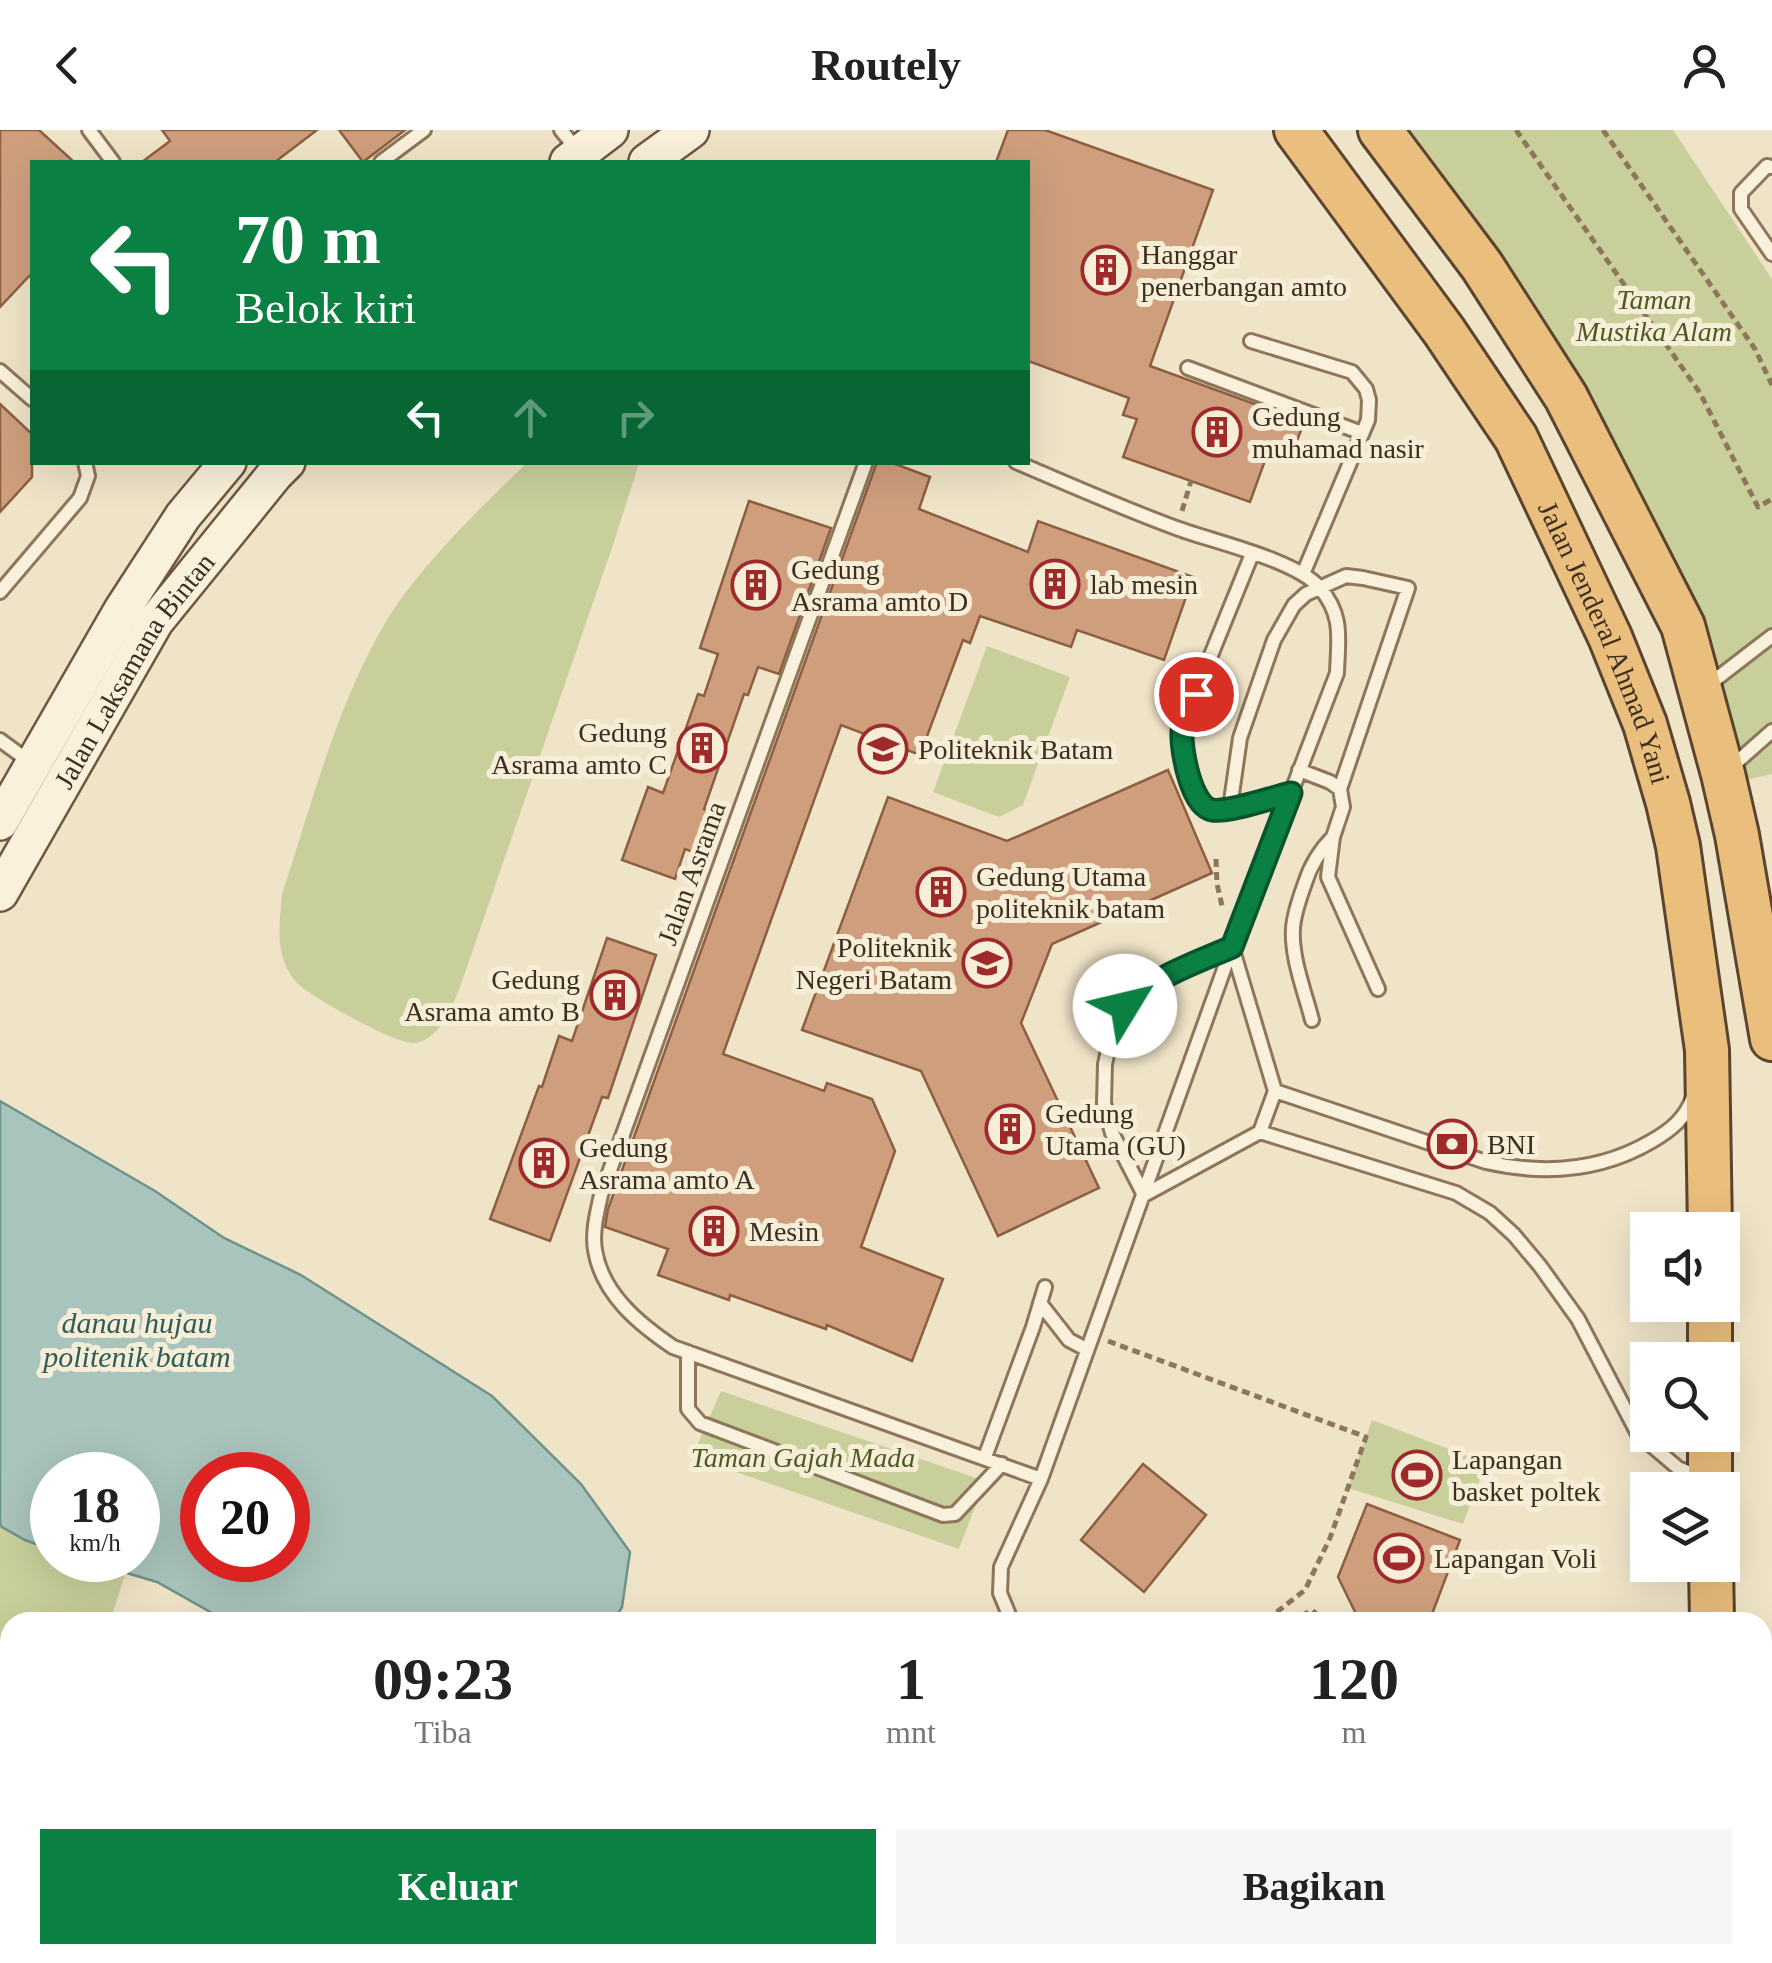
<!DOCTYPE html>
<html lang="id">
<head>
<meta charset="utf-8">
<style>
  body { margin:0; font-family:"Times New Roman",serif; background:#f6f6f6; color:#222; height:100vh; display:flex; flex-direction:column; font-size:38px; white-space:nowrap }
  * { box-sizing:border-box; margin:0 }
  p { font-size:32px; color:#767676 }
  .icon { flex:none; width:55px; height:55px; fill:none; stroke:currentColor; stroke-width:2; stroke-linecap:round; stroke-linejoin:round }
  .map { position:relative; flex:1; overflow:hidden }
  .panel { position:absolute; left:0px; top:1482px; width:1772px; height:352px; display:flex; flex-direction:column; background:#fff; border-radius:30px 30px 0 0; box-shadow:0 10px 40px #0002 }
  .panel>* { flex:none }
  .top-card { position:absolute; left:30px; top:30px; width:1000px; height:305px; border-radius:0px; box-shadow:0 10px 40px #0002; background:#0b8043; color:#fff; overflow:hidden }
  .fabs { position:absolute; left:1630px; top:1082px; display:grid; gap:20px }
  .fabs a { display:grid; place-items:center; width:110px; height:110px; border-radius:0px; background:#fff; box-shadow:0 10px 40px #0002; font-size:50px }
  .speed { position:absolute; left:30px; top:1322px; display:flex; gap:20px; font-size:50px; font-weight:700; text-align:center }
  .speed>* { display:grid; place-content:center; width:130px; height:130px; border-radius:50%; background:#fff; box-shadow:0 10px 40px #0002; line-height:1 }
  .speed small { font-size:25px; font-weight:400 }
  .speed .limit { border:15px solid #d22; background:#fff; color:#111 }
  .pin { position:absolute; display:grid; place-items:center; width:85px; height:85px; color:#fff; margin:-42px; border:5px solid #fff; border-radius:50%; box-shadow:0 2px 10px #0007 }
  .me { position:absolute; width:110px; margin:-55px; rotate:54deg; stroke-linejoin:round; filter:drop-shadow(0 0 8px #0008) }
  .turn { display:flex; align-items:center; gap:35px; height:210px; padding:0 40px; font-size:45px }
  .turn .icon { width:130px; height:130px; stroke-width:2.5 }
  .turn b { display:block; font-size:70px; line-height:85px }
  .lanes { display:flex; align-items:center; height:95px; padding:0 40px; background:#0003; justify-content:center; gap:50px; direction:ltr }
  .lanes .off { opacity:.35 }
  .eta { display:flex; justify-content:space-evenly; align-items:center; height:170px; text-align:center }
  .eta b { font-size:60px; font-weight:600; line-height:70px }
  .primary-button { display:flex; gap:20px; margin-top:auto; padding:20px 40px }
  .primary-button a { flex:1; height:115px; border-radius:0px; background:#0b8043; color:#fff; font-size:40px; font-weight:600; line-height:115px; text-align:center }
  .primary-button a+a { background:#f6f6f6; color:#222 }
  header { display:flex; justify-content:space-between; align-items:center; height:130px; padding:0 40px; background:#fff; font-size:45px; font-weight:600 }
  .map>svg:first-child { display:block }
</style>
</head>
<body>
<header><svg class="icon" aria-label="back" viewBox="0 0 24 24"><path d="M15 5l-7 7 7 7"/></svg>Routely<svg class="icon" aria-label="person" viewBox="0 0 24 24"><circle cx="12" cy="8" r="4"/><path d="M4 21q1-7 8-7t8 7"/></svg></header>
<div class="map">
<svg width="1772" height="1833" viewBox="0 0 1772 1833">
  <rect width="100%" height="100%" fill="#f0e4c8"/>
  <path fill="#c9cf9b" d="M1380,0H1673L1772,149V644L1729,654L1621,371Z
    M527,333H639L613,415L459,860C451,879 440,908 416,913C398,916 322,872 304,859C299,855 292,848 289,842C275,819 280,789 282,764C312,673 336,577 385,493C418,438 481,377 527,333Z
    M987,516L1070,547L1023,675L999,687L933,662Z
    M721,1261L985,1351L959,1419L692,1327Z
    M1372,1290L1486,1333L1463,1394L1348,1358Z
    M0,1394L25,1410L52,1420V1430H83L125,1444L110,1492H10V1817L5,1833H0Z"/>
  <path fill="#a9c4bc" stroke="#6f938a" stroke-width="2.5" fill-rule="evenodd" d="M0,971L155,1061L224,1108L301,1145L492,1266L581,1354L630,1422L622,1477L613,1492H228L157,1452L83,1430H138V1345H52V1420L25,1410L2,1397L0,1394ZM202,1345H288V1430H202Z"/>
  <path fill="#cf9f7d" stroke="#8d5f41" stroke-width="2.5" d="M0,0H39L74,32H32V143L0,177Z
    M162,0H317L275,32H142L170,11Z
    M339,0H405L363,32Z
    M1008,0H1045L1213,60L1150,236L1304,292L1290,330L1268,322L1250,372L1123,327L1137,289L1123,285L1129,268L1028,231V32H996Z
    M0,274L32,304V347L0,382Z
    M877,332H890L930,347L919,379L1028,422L1038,391L1193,447L1164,530L1077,500L1071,517L980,486L970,513L963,510L920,625L841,595L723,924L824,961L827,953L872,969L895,1021L861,1117L943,1149L912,1231L827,1195L826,1199L730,1165L729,1170L658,1145L668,1119L605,1097L608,1079Z
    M749,371L831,398L779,544L758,537L748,565L744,564L704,679L710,681L696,723L685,719L675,749L622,730L648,657L663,663L698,564L704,566L718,524L700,518Z
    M1168,640L1212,743L1052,814L1021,893L1099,1058L998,1106L921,941L802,900L888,667L1007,711Z
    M607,808L656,825L608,968L602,967L550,1111L490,1089L539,956L542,957L559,906L572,911Z
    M1143,1334L1206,1385L1144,1462L1081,1410Z
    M1367,1374L1460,1410L1429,1492H1360L1338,1447Z"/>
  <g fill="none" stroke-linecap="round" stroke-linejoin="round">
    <g stroke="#8d765c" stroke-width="18">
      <path id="service" d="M89,0L113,32
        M561,0L578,21
        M381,32L424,0
        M1772,37L1767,36L1741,63V79L1772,124
        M1251,211L1352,242L1366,259L1369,270L1368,290L1303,444
        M1188,238L1362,303
        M0,241L32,269
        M866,332L601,1065C597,1083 592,1102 595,1120C602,1164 639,1194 673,1217L1041,1349
        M1252,424L1181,599L1189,648L1202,675L1212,680L1230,678L1291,663
        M0,462L80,368L88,346L85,332
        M1707,556L1772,506
        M0,610L30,632
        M1729,639L1772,601
        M1299,640L1330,652L1340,659L1343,677L1333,707L1328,747L1378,859
        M1230,678L1240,608L1274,510L1294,475L1306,464L1346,446L1363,448L1408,458L1340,659
        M1312,890C1305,862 1291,828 1293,798C1294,783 1300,767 1305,753C1311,734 1319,721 1333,707
        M1275,961L1486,1032C1543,1045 1601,1041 1652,1011C1671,1000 1686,988 1693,967
        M1260,1002L1456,1063L1490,1083L1514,1105L1540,1136L1578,1189L1638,1304L1678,1338L1703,1348
        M1144,1065L1260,1002L1275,961L1232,817
        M1144,1065L1112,1003L1104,973L1105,934L1115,889L1136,865L1153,854L1232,817
        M1040,1173L1069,1210L1086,1219
        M688,1222V1279L700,1293L943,1385L955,1384L1002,1334
        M985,1327L1033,1197L1045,1157
        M1012,1492L1000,1463L1001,1437L1041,1349L1232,817L1337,543C1338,509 1344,485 1319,457C1295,430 1215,412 1179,399C1124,379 1070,355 1016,332
        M883,1833L885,1825"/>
    </g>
    <g stroke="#6f573f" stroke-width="40">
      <g id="secondary">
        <path d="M568,32L610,0"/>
        <path d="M647,32L691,0"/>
        <path d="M0,692L122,480L183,386L228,332"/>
        <path id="s1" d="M0,763L155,492L275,344L287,332"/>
      </g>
    </g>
    <g stroke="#5b4430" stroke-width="48">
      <g id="trunk">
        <path id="s2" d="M1296,0L1444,201L1516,308L1610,507L1645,594L1668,673L1678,716L1707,920L1710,1100"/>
        <path d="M1380,0L1482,136L1566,267L1683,496L1723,644L1737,705L1772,909"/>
        <path d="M1710,1230V1175"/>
        <path d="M1710,1305V1360"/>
        <path d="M1711,1435L1712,1492"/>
        <path d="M1717,1825V1833"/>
      </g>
    </g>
    <path stroke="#8d765c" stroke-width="5" stroke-dasharray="8 5" stroke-linecap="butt" d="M1516,0L1700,263L1758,377L1772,369
      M1603,0L1755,219L1772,255
      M1182,381L1191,351
      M1216,729L1217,754L1223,780
      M1108,1211L1366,1307L1330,1408L1305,1460L1264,1492
      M1086,1492L1087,1489L1095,1492
      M1290,1492L1312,1480L1325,1492"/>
    <use href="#service" stroke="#faf1dc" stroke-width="12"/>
    <use href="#secondary" stroke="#faf1dc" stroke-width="35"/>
    <use href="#trunk" stroke="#eabe7c" stroke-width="42"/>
  </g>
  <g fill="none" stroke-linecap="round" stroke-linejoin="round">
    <g stroke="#07532c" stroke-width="25">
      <path id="route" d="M1125,876C1153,847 1195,833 1232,817L1291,663C1273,667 1229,683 1212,680C1191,676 1181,620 1182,602C1182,590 1191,575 1196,564"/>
    </g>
    <use href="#route" stroke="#0b8043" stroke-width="18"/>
  </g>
  <defs>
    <g id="building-ring" transform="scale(2.5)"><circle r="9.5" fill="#f7eed8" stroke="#9e2a2b" stroke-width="1.5"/><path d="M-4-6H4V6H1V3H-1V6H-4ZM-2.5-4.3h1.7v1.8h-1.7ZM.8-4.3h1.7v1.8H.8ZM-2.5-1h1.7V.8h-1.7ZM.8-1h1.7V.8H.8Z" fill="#9e2a2b"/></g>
    <g id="university-ring" transform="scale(2.5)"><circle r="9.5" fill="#f7eed8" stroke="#9e2a2b" stroke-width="1.5"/><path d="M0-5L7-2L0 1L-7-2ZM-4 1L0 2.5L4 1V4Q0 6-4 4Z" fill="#9e2a2b"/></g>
    <g id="bank-ring" transform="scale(2.5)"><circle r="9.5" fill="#f7eed8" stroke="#9e2a2b" stroke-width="1.5"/><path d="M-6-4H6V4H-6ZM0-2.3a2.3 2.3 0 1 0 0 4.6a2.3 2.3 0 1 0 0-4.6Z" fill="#9e2a2b"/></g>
    <g id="stadium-ring" transform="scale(2.5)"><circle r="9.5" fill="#f7eed8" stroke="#9e2a2b" stroke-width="1.5"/><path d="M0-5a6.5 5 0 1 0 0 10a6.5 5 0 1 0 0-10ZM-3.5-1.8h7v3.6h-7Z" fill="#9e2a2b"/></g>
  </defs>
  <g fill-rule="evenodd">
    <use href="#building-ring" x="1106" y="140"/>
    <use href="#building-ring" x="1217" y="302"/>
    <use href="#building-ring" x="1055" y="454"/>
    <use href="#building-ring" x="756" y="455"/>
    <use href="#building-ring" x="702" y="618"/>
    <use href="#university-ring" x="883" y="619"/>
    <use href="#building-ring" x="941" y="762"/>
    <use href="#university-ring" x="987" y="833"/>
    <use href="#building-ring" x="615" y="865"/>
    <use href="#building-ring" x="1010" y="999"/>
    <use href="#bank-ring" x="1452" y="1014"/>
    <use href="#building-ring" x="544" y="1033"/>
    <use href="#building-ring" x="714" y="1101"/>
    <use href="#stadium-ring" x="1417" y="1345"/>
    <use href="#stadium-ring" x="1399" y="1428"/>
  </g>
  <g text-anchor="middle" stroke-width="10" stroke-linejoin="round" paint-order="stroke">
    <g font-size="28" fill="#3d2e20" stroke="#f7eed8" text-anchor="start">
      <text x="1141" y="134">Hanggar<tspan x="1141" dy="32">penerbangan amto</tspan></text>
      <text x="1252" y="296">Gedung<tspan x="1252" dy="32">muhamad nasir</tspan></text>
      <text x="791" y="449">Gedung<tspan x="791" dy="32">Asrama amto D</tspan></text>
      <text x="1090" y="464">lab mesin</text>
      <text x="667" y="612" text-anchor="end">Gedung<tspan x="667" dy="32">Asrama amto C</tspan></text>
      <text x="918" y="629">Politeknik Batam</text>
      <text x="976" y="756">Gedung Utama<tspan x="976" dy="32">politeknik batam</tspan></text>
      <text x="952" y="827" text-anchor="end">Politeknik<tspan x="952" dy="32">Negeri Batam</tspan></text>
      <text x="580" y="859" text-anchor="end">Gedung<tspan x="580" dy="32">Asrama amto B</tspan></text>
      <text x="1045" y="993">Gedung<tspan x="1045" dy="32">Utama (GU)</tspan></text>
      <text x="1487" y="1024">BNI</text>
      <text x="579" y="1027">Gedung<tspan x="579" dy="32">Asrama amto A</tspan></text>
      <text x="749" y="1111">Mesin</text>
      <text x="1452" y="1339">Lapangan<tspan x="1452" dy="32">basket poltek</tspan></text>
      <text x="1434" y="1438">Lapangan Voli</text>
    </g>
    <g font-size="28" font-style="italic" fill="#4d5a26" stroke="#f7eed8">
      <text x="1654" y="179">Taman<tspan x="1654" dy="32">Mustika Alam</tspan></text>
      <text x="803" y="1337">Taman Gajah Mada</text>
    </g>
    <g font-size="28" fill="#3d2e20" stroke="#f7eed8">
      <text dy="10" stroke="none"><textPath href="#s2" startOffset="602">Jalan Jenderal Ahmad Yani</textPath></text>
      <text dy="10" stroke="none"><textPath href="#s1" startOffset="260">Jalan Laksamana Bintan</textPath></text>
      <text transform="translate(691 743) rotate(-70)" y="10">Jalan Asrama</text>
    </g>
    <g font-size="30" font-style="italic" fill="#2f5d5a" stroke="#f7eed8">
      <text x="137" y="1203">danau hujau<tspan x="137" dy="34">politenik batam</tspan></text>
    </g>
  </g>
</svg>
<div class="fabs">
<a><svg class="icon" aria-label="sound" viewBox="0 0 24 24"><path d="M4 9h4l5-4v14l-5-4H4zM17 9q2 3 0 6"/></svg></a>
<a><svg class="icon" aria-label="search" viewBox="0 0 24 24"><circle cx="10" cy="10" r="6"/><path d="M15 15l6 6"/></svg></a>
<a><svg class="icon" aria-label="layers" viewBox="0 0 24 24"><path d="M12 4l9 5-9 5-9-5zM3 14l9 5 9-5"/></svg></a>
</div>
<div class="speed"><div>18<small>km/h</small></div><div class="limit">20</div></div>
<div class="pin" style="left:1196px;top:564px;background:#d93025"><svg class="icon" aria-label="arrive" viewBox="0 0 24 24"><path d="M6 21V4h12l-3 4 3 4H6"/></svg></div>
<svg class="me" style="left:1125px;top:876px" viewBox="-20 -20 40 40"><circle r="19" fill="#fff"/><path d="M0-13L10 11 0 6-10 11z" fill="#0b8043"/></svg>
<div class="top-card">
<div class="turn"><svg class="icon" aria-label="left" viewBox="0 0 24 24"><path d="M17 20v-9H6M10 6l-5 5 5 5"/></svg><div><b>70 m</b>Belok kiri</div></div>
<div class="lanes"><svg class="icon" aria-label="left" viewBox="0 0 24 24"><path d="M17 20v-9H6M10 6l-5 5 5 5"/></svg><svg class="icon off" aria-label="ahead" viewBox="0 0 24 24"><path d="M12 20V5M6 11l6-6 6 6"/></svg><svg class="icon off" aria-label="right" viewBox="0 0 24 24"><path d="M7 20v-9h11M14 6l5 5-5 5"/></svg></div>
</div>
<section class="panel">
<div class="eta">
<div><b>09:23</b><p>Tiba</p></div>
<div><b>1</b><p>mnt</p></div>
<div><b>120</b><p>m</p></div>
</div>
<div class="primary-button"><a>Keluar</a><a>Bagikan</a></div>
</section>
</div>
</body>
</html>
